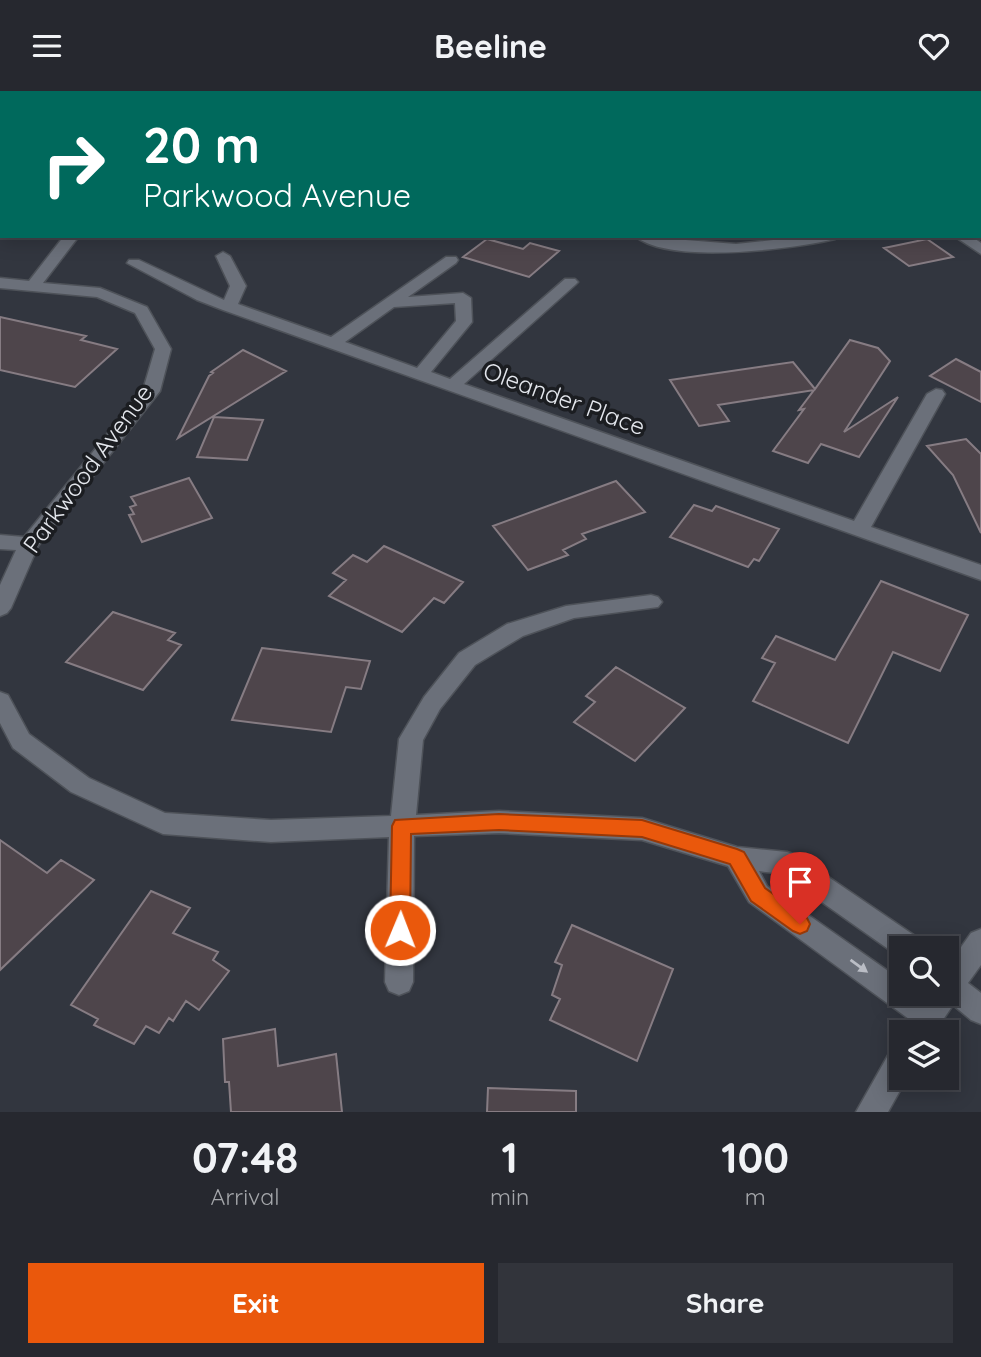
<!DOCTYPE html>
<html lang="en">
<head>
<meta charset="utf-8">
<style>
  body { margin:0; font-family:Quicksand,sans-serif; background:#32343b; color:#f1f3f6; height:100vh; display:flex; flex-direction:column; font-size:26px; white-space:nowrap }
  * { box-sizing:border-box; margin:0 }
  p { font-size:23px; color:#a4a6aa }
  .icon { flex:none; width:38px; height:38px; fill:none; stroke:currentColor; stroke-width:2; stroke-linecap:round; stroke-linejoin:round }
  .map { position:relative; height:1021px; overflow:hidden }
  .details { display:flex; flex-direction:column; background:#26282f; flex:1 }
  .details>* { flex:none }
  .top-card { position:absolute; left:0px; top:0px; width:982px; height:147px; box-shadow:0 4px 18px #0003,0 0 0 2px #42444b; background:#00695c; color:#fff; overflow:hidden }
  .fabs { position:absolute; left:889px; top:845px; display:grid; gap:14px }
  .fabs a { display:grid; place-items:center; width:70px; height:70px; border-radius:0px; background:#26282f; box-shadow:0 4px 18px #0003,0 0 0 2px #42444b; font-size:35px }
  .pin { position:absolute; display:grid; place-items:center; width:60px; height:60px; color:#fff; margin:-72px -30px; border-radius:50% 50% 50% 0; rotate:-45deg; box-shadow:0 0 7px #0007 }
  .pin .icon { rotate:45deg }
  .me { position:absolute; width:77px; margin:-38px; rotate:1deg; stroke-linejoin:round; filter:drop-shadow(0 0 5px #0008) }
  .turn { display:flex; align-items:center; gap:24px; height:147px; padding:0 28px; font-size:32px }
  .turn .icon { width:91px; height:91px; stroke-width:2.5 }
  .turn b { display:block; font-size:49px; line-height:60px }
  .eta { display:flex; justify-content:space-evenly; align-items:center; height:119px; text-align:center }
  .eta b { font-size:42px; font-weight:700; line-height:49px }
  .button { display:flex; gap:14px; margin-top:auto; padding:14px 28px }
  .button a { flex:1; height:80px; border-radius:0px; background:#ea580c; color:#fff; font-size:28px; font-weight:700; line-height:80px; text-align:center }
  .button a+a { background:#32343b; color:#f1f3f6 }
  header { display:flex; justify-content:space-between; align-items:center; height:91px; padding:0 28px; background:#26282f; font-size:32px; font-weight:700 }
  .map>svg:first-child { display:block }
</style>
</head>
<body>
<header><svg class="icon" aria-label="menu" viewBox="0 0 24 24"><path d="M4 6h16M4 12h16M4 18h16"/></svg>Beeline<svg class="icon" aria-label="heart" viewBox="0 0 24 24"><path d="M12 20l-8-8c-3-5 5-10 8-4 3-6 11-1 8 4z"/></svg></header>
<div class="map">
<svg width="981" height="1021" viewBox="0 0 981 1021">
  <rect width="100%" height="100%" fill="#32363f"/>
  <path fill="#4e454b" stroke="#867c83" stroke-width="2" d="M487,148L523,158L530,152L559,160L529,186L463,166Z
    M927,148L953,166L909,175L884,157Z
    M0,226L86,245L81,249L117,258L75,296L0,279Z
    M850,249L878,257L890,270L844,341L898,306L859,366L821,353L808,372L773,360L804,318L799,319L814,299L718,314L729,330L699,335L670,289L793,271L815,298Z
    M243,259L286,280L178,347L209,285L213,282L211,281Z
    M956,268L981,281V311L930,285Z
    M214,326L263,329L247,369L197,366Z
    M966,348L981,363V442L953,384L927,355Z
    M189,387L212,427L142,451L129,424L134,423L130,416L136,414L131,406Z
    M616,390L645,421L582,443L586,448L563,459L568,464L528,479L493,435Z
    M694,414L712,420L716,415L779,438L759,470L754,468L748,476L670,446Z
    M384,455L463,491L444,512L434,507L402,541L329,505L346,489L333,482L353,464L367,471Z
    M881,490L968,524L940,580L893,561L848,652L753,610L775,572L762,567L776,545L835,569Z
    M113,521L175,542L168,549L181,554L143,599L66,571Z
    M262,557L370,570L361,598L346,596L331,641L232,629Z
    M616,576L685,617L635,670L574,631L595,611L586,605Z
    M0,749L47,782L61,769L94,789L0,879Z
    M151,800L190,817L173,842L218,861L213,869L229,880L199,919L186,910L173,930L169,927L159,942L146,935L134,953L94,934L98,928L71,914Z
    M572,834L673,878L637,970L550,929L560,908L552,904L562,874L555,871Z
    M275,938L278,975L336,963L342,1021H231L229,991H225L223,948Z
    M488,997L576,1000V1021H487Z"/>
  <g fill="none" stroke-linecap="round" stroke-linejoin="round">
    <g stroke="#4e5259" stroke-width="3">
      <path id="minor" d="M239,0H251L238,2Z
        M723,0H737L739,2H724Z
        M64,145H79L43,192L100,197L147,216L171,258L160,300L38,455L11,517L7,522L0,525V494L16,459L0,458V444L24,446L143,299L155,258L135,222L97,206L0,197V187L29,190Z
        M635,145L736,153L809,145H837L835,148C793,158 669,174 635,145Z
        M954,145H971L981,152V163Z
        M223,161L230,165L246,195L238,213L331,246L446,166H456L458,169L456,172L408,206L463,202L471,207L472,231L431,281L450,288L565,188H575L578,191L575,194L464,293L854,430L927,303L936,298L942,299L945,303L871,436L981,474V489L223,219L197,209L127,172L129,169H139L224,209L230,195L216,165ZM455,212L456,230L417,277L345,251L394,216Z
        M651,504L658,506L662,511L658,516L574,527L523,545L475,574L440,618L423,649L416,724L499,720L642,727L737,756L787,761L796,764L921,849L924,858H901V867L782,783L759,780L767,795L901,889V903H921L925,906L927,903H947V876L971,842L981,838V874L968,892L981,902V933L971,929L953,914L934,942H903L909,928L749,811L728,775L642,749L499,742L414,745L413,891L409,900L399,904L389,900L385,891L389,746L271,751L163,743L154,739L71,701L13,657L0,632V601L8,604L29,643L89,687L165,722L271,729L391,725L399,648L424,606L459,562L507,533L566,515Z
        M901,954V987H907L888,1021H856L891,959Z"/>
    </g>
    <use href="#minor" fill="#6b707a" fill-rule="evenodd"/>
  </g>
  <defs><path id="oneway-solid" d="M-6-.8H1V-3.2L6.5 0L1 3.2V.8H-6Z" transform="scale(1.75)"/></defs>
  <use fill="#babdc5" href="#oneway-solid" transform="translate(859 875) rotate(36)"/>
  <path fill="#ea580c" stroke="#983908" stroke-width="2" d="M499,723L642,729L737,758L744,761L765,797L807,827L810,833L807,840L800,843L793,840L751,810L730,773L642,746L499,739L411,743L410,839L407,846L400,849L393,846L390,839L392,735L395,729Z"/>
  <g text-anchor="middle" stroke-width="7" stroke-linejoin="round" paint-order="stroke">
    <g font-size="24" fill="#e4e7ed" stroke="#1b1d21">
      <text transform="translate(564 308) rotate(20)" y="8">Oleander Place</text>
      <text transform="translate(88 378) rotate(-54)" y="8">Parkwood Avenue</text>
    </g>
  </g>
</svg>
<div class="fabs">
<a><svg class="icon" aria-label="search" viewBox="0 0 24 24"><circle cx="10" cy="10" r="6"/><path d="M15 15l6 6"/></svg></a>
<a><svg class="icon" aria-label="layers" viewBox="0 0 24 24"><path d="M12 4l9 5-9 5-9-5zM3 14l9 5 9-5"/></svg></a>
</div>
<div class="pin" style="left:800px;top:833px;background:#d93025"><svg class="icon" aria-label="arrive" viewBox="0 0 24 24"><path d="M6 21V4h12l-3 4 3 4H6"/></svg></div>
<svg class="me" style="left:400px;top:839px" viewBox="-20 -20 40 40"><circle r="17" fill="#ea580c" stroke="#fff" stroke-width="3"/><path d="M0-11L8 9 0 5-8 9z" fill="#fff"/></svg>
<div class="top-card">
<div class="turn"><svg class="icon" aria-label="right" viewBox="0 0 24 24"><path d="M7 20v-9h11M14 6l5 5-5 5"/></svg><div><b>20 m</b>Parkwood Avenue</div></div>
</div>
</div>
<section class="details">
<div class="eta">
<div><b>07:48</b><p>Arrival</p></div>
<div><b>1</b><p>min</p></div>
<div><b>100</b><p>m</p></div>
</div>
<div class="button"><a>Exit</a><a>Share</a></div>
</section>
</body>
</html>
